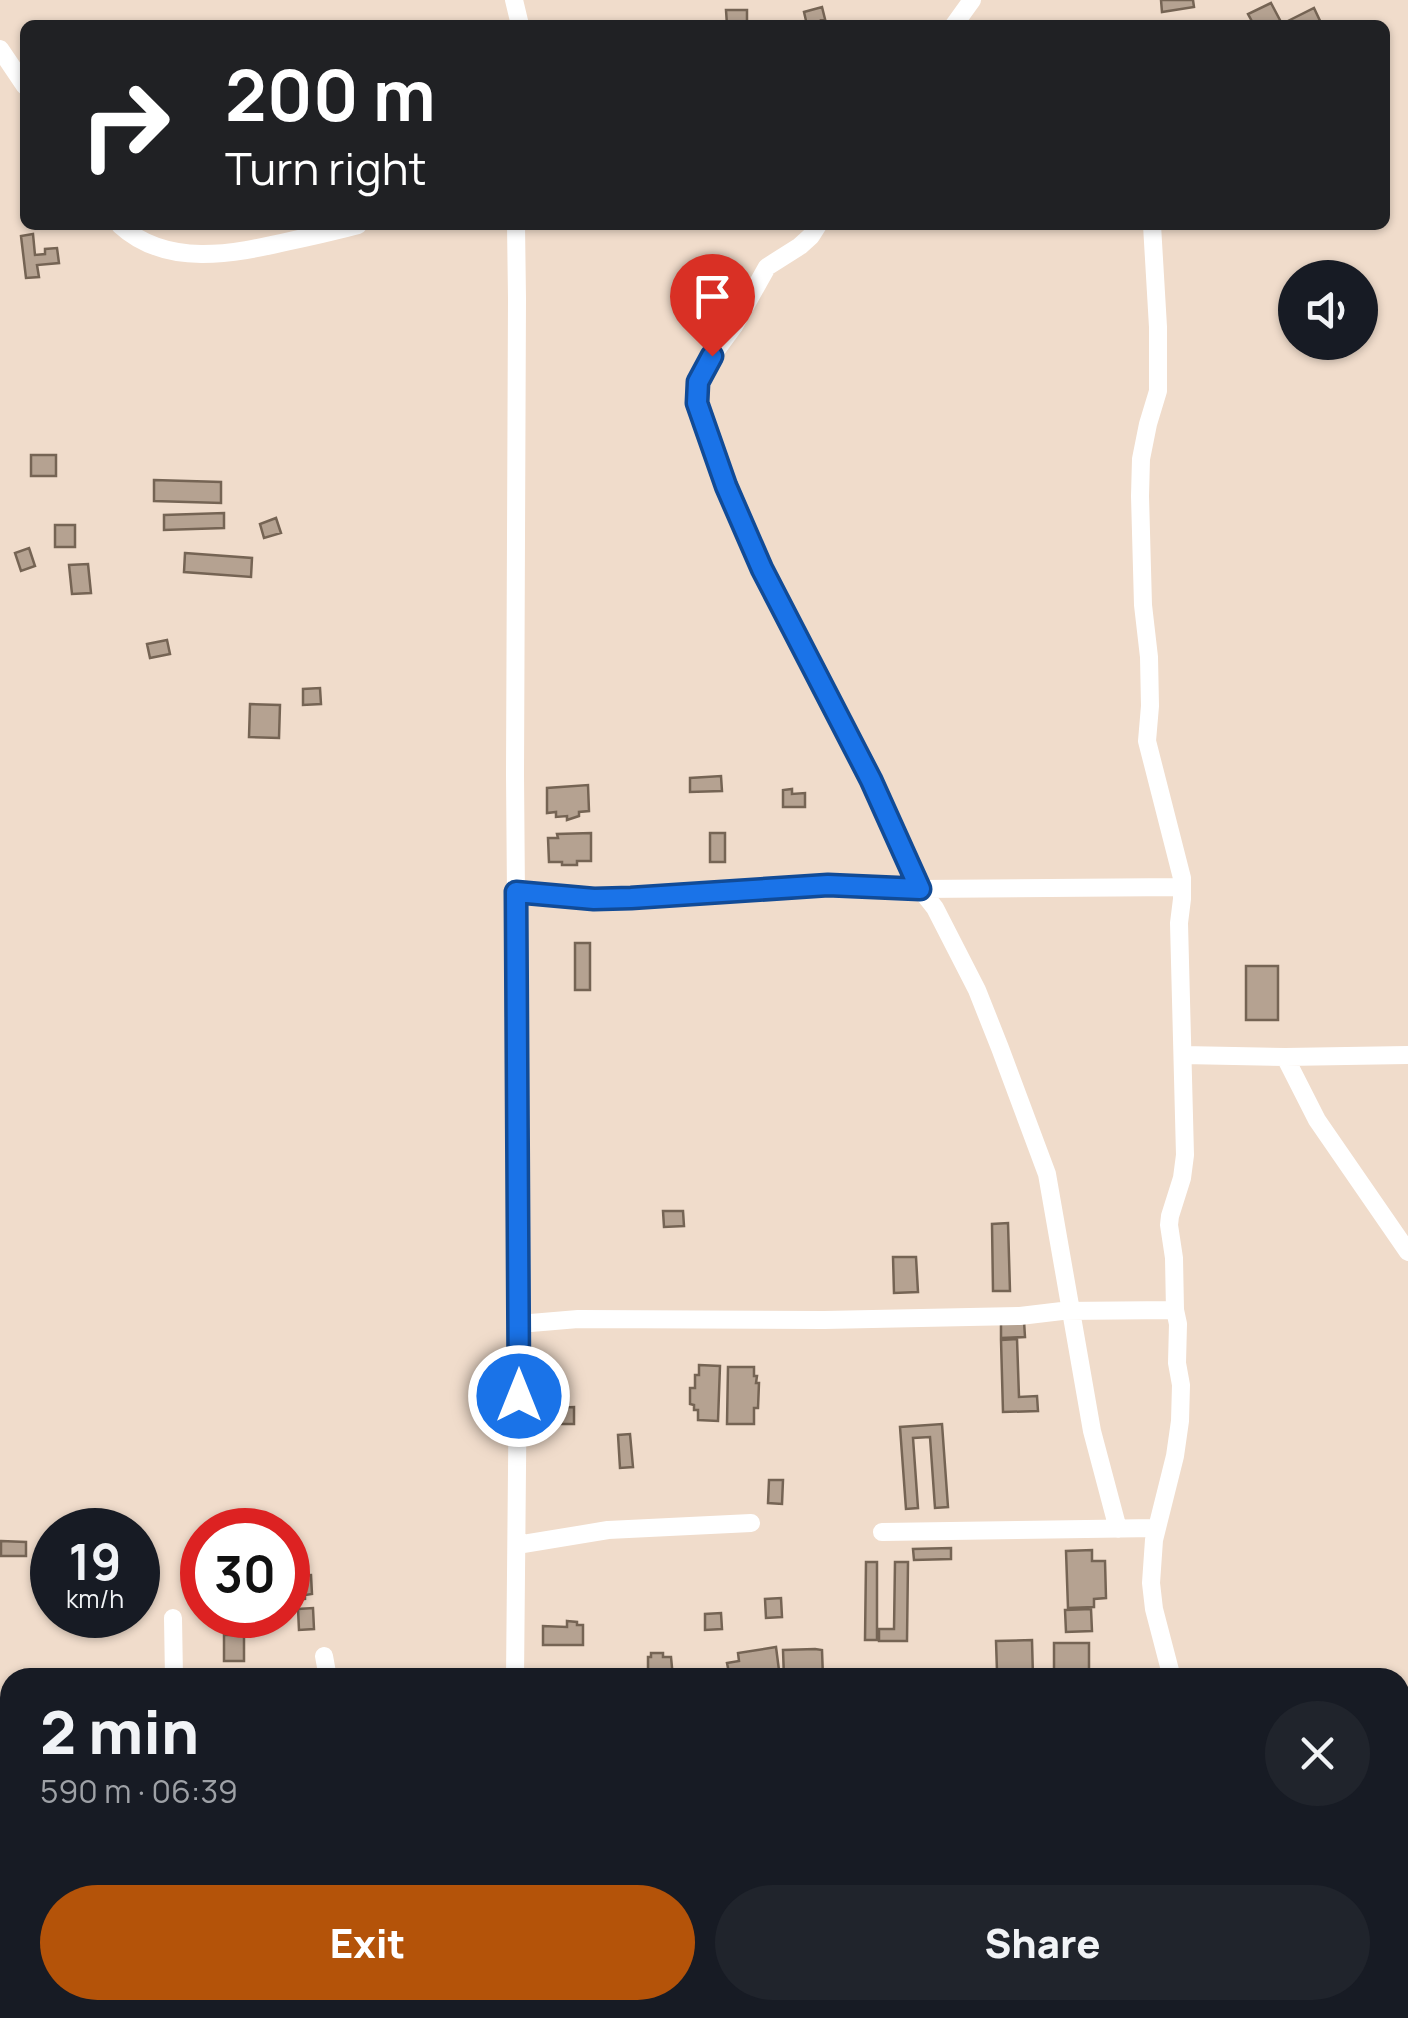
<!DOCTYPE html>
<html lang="en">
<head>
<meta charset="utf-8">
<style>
  body { margin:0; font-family:Manrope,sans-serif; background:#20242c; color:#f1f3f6; height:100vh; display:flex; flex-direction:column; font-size:38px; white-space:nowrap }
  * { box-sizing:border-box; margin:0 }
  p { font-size:32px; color:#9ea1a6 }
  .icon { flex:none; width:55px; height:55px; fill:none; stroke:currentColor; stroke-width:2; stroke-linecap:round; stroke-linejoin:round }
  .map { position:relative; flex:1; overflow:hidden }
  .drawer { position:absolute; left:0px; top:1668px; width:1410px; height:352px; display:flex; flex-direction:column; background:#171b24; border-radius:30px 30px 0 0; box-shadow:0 2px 8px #0004 }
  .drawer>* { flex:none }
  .guide { position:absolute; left:20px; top:20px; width:1370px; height:210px; border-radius:15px; box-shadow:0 2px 8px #0004; background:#202124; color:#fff; overflow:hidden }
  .fabs { position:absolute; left:1278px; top:260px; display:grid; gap:20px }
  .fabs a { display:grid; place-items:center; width:100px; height:100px; border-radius:50%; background:#171b24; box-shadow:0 2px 8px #0004; font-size:50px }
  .speed { position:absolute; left:30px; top:1508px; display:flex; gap:20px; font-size:50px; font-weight:700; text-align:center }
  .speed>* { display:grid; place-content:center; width:130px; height:130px; border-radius:50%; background:#171b24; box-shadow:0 2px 8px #0004; line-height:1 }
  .speed small { font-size:25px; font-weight:400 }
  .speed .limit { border:15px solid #d22; background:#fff; color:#111 }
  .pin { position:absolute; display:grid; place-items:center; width:85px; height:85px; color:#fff; margin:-102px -42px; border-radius:50% 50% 50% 0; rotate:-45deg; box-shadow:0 0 10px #0007 }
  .pin .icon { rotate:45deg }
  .me { position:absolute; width:110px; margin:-55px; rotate:0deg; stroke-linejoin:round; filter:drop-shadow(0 0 8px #0008) }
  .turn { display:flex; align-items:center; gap:35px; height:210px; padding:0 40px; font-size:45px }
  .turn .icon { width:130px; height:130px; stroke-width:2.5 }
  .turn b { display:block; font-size:70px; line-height:85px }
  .round { display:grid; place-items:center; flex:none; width:105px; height:105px; border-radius:52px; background:#20242c }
  .summary { display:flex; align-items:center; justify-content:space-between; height:170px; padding:0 40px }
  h1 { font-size:60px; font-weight:800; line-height:75px }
  .primary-button { display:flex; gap:20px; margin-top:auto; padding:20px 40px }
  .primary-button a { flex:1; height:115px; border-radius:60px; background:#b45309; color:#fff; font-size:40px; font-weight:800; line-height:115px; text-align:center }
  .primary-button a+a { background:#20242c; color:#f1f3f6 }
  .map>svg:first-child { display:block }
</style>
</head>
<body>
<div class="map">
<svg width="1408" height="2018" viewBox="0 0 1408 2018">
  <rect width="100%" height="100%" fill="#f0dccb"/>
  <path fill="#b5a291" stroke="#756454" stroke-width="2.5" d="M1161,0H1193L1194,7L1162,12Z
    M1271,3L1281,22L1276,25H1254L1248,14Z
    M822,7L825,19L821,20L822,25H807L804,12Z
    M1314,8L1322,25H1290L1288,21Z
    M726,10H747V25H727Z
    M33,234L35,255L45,254V249L57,248L59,263L37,265L39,277L26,278L21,236Z
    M31,455H56V476H31Z
    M154,480L221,482V503L154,501Z
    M224,513V528L164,530V515Z
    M276,518L281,533L264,538L260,524Z
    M55,525H75V547H55Z
    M29,548L35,566L21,571L15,553Z
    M185,553L252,558L251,577L184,572Z
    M88,564L91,593L72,594L69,565Z
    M167,640L170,654L150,658L147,644Z
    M320,688L321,704L303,705V689Z
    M250,704L280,705L279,738L249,737Z
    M721,776L722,791L690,792V778Z
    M588,785L589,811L579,812V816L567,820V816L556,817V812L547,813V788Z
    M792,789V794L805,793V807H783V790Z
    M591,833V861H577V865H562V862H549L548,838H558L557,834Z
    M710,833H725V862H710Z
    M575,943H590V990H575Z
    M1246,966H1278V1020H1246Z
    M663,1211H683L684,1226L664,1227Z
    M1008,1223L1010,1291H993L992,1224Z
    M893,1257H916L918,1292L894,1293Z
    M1001,1321H1024L1025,1337L1001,1338Z
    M1017,1339L1019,1397L1037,1396L1038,1411L1003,1412L1001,1340Z
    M699,1365L720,1366L718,1421L698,1420V1410H694V1405L690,1404V1388H695V1375H699Z
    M728,1367H754V1376H757L756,1383H759L758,1408H754V1424H727Z
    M574,1407V1424H555V1408Z
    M942,1424L948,1507L935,1508L930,1437L913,1438L918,1508L906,1509L900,1427Z
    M630,1434L633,1467L620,1468L618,1435Z
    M769,1480H783L782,1504L768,1503Z
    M1,1541L26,1542V1556H1Z
    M951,1548V1559L914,1560L913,1549Z
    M1092,1550V1561H1105L1106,1598L1094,1599V1607L1068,1608L1066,1551Z
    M866,1562H877V1640H865Z
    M895,1562H908L907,1641H879V1629H894Z
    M311,1575L312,1594L305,1595V1599L296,1600V1607H288V1576Z
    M781,1598L782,1617L766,1618L765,1599Z
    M313,1608L314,1629L299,1630L298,1609Z
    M1091,1609L1092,1631L1066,1632L1065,1610Z
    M721,1613L722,1629L705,1630V1614Z
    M567,1621L577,1622V1625H583V1645H543V1626L567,1627Z
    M224,1635H244V1661H224Z
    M1032,1640L1033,1678H1006V1670L997,1671L996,1641Z
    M1054,1643H1089V1678H1054Z
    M776,1647L780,1678H730L727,1663L739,1661L738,1653Z
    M815,1649L822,1650L823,1678H784L783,1650Z
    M651,1653H663V1657H671L673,1678H648V1657H651Z
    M492,2010L528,2011V2018H492Z"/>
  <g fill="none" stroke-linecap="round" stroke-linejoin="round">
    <path stroke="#fff" stroke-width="18" d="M514,0L520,25
      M954,25L972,0
      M0,49L25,86
      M120,225C167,268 233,254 290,241C313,236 336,231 358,225
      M818,225L811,236L800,246L767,267L734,326L712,356L698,383L697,403L725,486L761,569L871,780L905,861L920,889L935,908L977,990L1000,1048L1047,1174L1092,1431L1118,1529
      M1152,225L1158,327V391L1148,424L1141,459L1140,496L1143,605L1149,657L1150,706L1147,741L1182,878V899L1179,923L1185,1155L1182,1178L1170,1216L1169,1225L1174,1258L1175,1310L1178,1324L1177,1363L1181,1385L1180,1421L1175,1456L1154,1540L1151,1583L1154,1609L1172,1678
      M516,892L594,899L631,898L828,885L920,889L1182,887
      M1183,1055L1285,1057L1317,1120L1408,1252
      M1285,1057L1408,1055
      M519,1324L578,1319L824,1320L1020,1316L1062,1311L1175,1310
      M882,1532L1156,1528
      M517,1545L608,1530L751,1523
      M173,1618L174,1678
      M324,1656L328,1678
      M515,1678L519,1261L515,774L517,298L516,225
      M1400,1768L1408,1766
      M24,2010V2018
      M336,2010V2018
      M191,2018V2010
      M458,2018L462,2010"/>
    <path stroke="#e8b780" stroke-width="22" d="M1400,1832L1408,1829
      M901,2018L923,2010"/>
  </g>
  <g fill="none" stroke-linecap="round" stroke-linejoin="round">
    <g stroke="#114b97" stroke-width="25">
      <path id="route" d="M519,1396L516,892L594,899L631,898L828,885L920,889L871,780L762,569L726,486L697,403L698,382L712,356"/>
    </g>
    <use href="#route" stroke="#1a73e8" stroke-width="18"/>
  </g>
</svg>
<div class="fabs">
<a><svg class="icon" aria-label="sound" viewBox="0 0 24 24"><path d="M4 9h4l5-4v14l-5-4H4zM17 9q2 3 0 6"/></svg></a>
</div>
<div class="speed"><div>19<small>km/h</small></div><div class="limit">30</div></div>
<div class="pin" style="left:712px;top:356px;background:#d93025"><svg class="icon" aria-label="arrive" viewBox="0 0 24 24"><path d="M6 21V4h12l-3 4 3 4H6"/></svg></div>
<svg class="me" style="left:519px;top:1396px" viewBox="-20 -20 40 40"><circle r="17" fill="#1a73e8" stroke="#fff" stroke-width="3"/><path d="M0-11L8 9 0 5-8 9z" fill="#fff"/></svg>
<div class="guide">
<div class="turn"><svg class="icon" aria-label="right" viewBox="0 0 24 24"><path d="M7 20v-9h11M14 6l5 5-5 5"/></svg><div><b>200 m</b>Turn right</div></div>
</div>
<section class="drawer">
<div class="summary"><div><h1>2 min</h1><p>590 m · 06:39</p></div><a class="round"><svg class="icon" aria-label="close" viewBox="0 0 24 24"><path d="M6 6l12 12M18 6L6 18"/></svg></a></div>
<div class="primary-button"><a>Exit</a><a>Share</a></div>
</section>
</div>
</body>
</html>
